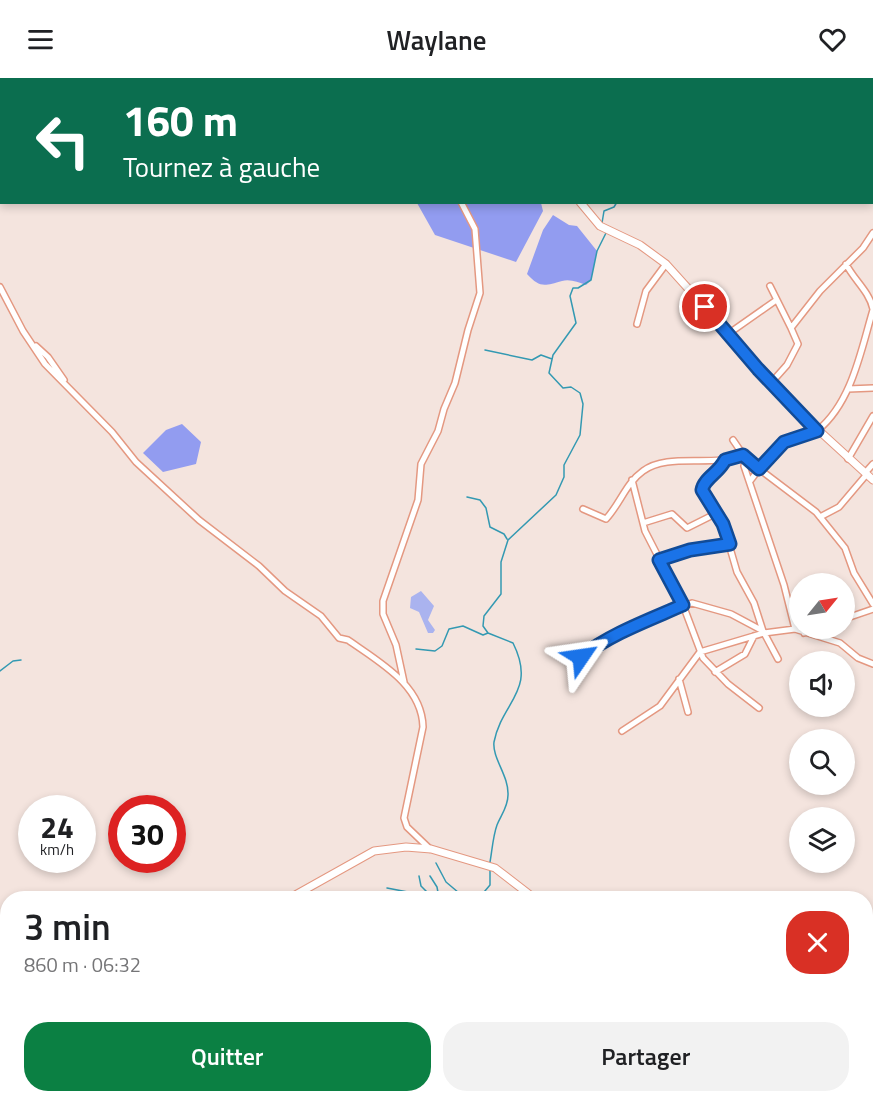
<!DOCTYPE html>
<html lang="fr">
<head>
<meta charset="utf-8">
<style>
  body { margin:0; font-family:"Titillium Web",sans-serif; background:#f2f2f2; color:#202124; height:100vh; display:flex; flex-direction:column; font-size:22px; white-space:nowrap }
  * { box-sizing:border-box; margin:0 }
  p { font-size:20px; color:#757577 }
  .icon { flex:none; width:33px; height:33px; fill:none; stroke:currentColor; stroke-width:2; stroke-linecap:round; stroke-linejoin:round }
  .map { position:relative; flex:1; overflow:hidden }
  .sheet { position:absolute; left:0px; top:813px; width:873px; height:212px; display:flex; flex-direction:column; background:#fff; border-radius:24px 24px 0 0; box-shadow:0 3px 9px #0003 }
  .sheet>* { flex:none }
  .banner { position:absolute; left:0px; top:0px; width:873px; height:126px; box-shadow:0 3px 9px #0003; background:#0b6e4f; color:#fff; overflow:hidden }
  .needle { width:39px; rotate:60deg }
  .controls { position:absolute; left:789px; top:495px; display:grid; gap:12px }
  .controls a { display:grid; place-items:center; width:66px; height:66px; border-radius:50%; background:#fff; box-shadow:0 3px 9px #0003; font-size:30px }
  .speed { position:absolute; left:18px; top:717px; display:flex; gap:12px; font-size:30px; font-weight:700; text-align:center }
  .speed>* { display:grid; place-content:center; width:78px; height:78px; border-radius:50%; background:#fff; box-shadow:0 3px 9px #0003; line-height:1 }
  .speed small { font-size:15px; font-weight:400 }
  .speed .limit { border:9px solid #d22; background:#fff; color:#111 }
  .pin { position:absolute; display:grid; place-items:center; width:51px; height:51px; color:#fff; margin:-26px; border:3px solid #fff; border-radius:50%; box-shadow:0 2px 6px #0007 }
  .me { position:absolute; width:66px; margin:-33px; rotate:58deg; stroke-linejoin:round; filter:drop-shadow(0 0 4px #0008) }
  .turn { display:flex; align-items:center; gap:21px; height:126px; padding:0 24px; font-size:27px }
  .turn .icon { width:78px; height:78px; stroke-width:2.5 }
  .turn b { display:block; font-size:42px; line-height:51px }
  .round { display:grid; place-items:center; flex:none; width:63px; height:63px; border-radius:24px; background:#f2f2f2 }
  .headline { display:flex; align-items:center; justify-content:space-between; height:102px; padding:0 24px }
  h1 { font-size:36px; font-weight:600; line-height:45px }
  .action { display:flex; gap:12px; margin-top:auto; padding:12px 24px }
  .action a { flex:1; height:69px; border-radius:24px; background:#0b8043; color:#fff; font-size:24px; font-weight:600; line-height:69px; text-align:center }
  .action a+a { background:#f2f2f2; color:#202124 }
  header { display:flex; justify-content:space-between; align-items:center; height:78px; padding:0 24px; background:#fff; font-size:27px; font-weight:600 }
  .map>svg:first-child { display:block }
</style>
</head>
<body>
<header><svg class="icon" aria-label="menu" viewBox="0 0 24 24"><path d="M4 6h16M4 12h16M4 18h16"/></svg>Waylane<svg class="icon" aria-label="heart" viewBox="0 0 24 24"><path d="M12 20l-8-8c-3-5 5-10 8-4 3-6 11-1 8 4z"/></svg></header>
<div class="map">
<svg width="873" height="1024" viewBox="0 0 873 1024">
  <rect width="100%" height="100%" fill="#f4e4de"/>
  <path fill="#aab3ef" d="M421,513L434,528L428,542L435,552L433,555H428L419,534L410,530L411,519Z"/>
  <path fill="#929cf0" d="M417,125H541L543,133L516,184L435,157Z
    M553,137L569,147L577,148L597,173L591,202L586,207C578,204 570,201 562,203C544,208 540,210 527,196L543,152Z
    M182,346L201,364L196,386L163,394L143,375L166,352Z"/>
  <path fill="#3399b2" d="M0,918L7,929L8,1017H21L14,1024H0Z"/>
  <g fill="none" stroke-linecap="round" stroke-linejoin="round">
    <path stroke="#3399b2" stroke-width="1.5" d="M521,2V0
      M859,2L860,0
      M872,56L873,55
      M681,124H692
      M602,145L604,133L614,129L617,124
      M485,272L532,282L541,277L552,281
      M467,419L480,422L486,430L490,449L504,456L507,461
      M416,571L435,573L442,568L449,551L463,548L483,557L488,555
      M0,593L13,583L21,582
      M490,784C492,773 493,758 497,747C501,737 508,729 508,717C509,698 492,680 494,664C502,623 537,613 513,565L488,555L483,548L484,538L501,516V484L508,462L556,417L564,399V387L580,357L583,326L580,315L571,309L563,310L549,295L553,277L576,245L570,218L573,210H578L591,202L597,173L606,155
      M436,785L446,804L465,820
      M419,798L421,808L433,820
      M430,798L437,809L439,820
      M387,810L413,815V820
      M479,820L490,807V792
      M69,1017L72,1024
      M360,1017H367
      M372,1017L381,1022
      M381,1017V1024
      M598,1017H599
      M329,1019L336,1024
      M515,1024L519,1019L532,1022L539,1017
      M582,1024L589,1017"/>
    <g stroke="#e49881" stroke-width="8">
      <path id="street" d="M378,0V2
        M846,186C854,202 869,213 873,231
        M770,208L791,250
        M0,209L23,253L45,286L112,354L136,384L199,442L259,488L285,513L321,538L339,560L348,562C379,584 422,607 423,649L404,740L407,749L430,771
        M637,246L646,213L666,186
        M728,256L775,223
        M36,268L48,279L64,302
        M771,305L787,287L798,266L791,250L820,213L863,170L873,155
        M848,311L873,310
        M733,362L746,381L816,434L845,470L854,495L873,526
        M746,381L744,388L784,507L795,551
        M848,381L873,338
        M725,382C719,395 704,400 702,412L723,446L737,494L754,525L763,553
        M865,395L873,386
        M632,402L645,453L683,527L703,580L728,606L759,630
        M750,403C762,388 773,368 792,360C800,357 811,358 818,352C852,324 861,272 873,232
        M583,431L606,441C620,426 626,405 643,393C668,374 713,390 743,377
        M820,439L839,429L867,396
        M643,445L672,436L687,450L717,435
        M659,482L690,473L730,467
        M844,541L873,531
        M804,555L817,550
        M581,579L645,543L692,525L731,536L763,553L778,581
        M715,594L745,576L754,558
        M679,601L688,634
        M404,604L396,567L383,536V523L418,422L421,386L438,353L444,331L455,305L468,252L480,215L475,151L461,124
        M622,653L660,628L700,574L764,555L795,551L840,565L858,580L873,586"/>
    </g>
    <g stroke="#e49881" stroke-width="9">
      <path id="secondary" d="M325,0L329,2
        M580,124L600,148L640,167L666,186L803,338L873,402
        M290,820L374,773L406,769L431,771L495,790L534,820
        M866,881L873,885
        M27,1024L36,1017"/>
    </g>
    <use href="#street" stroke="#fff" stroke-width="5"/>
    <use href="#secondary" stroke="#fff" stroke-width="7"/>
  </g>
  <g fill="none" stroke-linecap="round" stroke-linejoin="round">
    <g stroke="#114b97" stroke-width="15">
      <path id="route" d="M581,579C610,556 649,542 683,527L659,482L690,472L730,466L723,446L702,412C704,400 719,395 725,382L743,377L759,391L784,364L817,353L758,291L705,229"/>
    </g>
    <use href="#route" stroke="#1a73e8" stroke-width="10"/>
  </g>
</svg>
<div class="controls">
<a><svg class="needle" viewBox="-14 -14 28 28"><path d="M0-13l5 13h-10z" fill="#e53935"/><path d="M0 13l5-13h-10z" fill="#757577"/></svg></a>
<a><svg class="icon" aria-label="sound" viewBox="0 0 24 24"><path d="M4 9h4l5-4v14l-5-4H4zM17 9q2 3 0 6"/></svg></a>
<a><svg class="icon" aria-label="search" viewBox="0 0 24 24"><circle cx="10" cy="10" r="6"/><path d="M15 15l6 6"/></svg></a>
<a><svg class="icon" aria-label="layers" viewBox="0 0 24 24"><path d="M12 4l9 5-9 5-9-5zM3 14l9 5 9-5"/></svg></a>
</div>
<div class="speed"><div>24<small>km/h</small></div><div class="limit">30</div></div>
<div class="pin" style="left:705px;top:229px;background:#d93025"><svg class="icon" aria-label="arrive" viewBox="0 0 24 24"><path d="M6 21V4h12l-3 4 3 4H6"/></svg></div>
<svg class="me" style="left:581px;top:579px" viewBox="-20 -20 40 40"><path d="M0-17L14 15 0 8-14 15z" fill="#1a73e8" stroke="#fff" stroke-width="4"/></svg>
<div class="banner">
<div class="turn"><svg class="icon" aria-label="left" viewBox="0 0 24 24"><path d="M17 20v-9H6M10 6l-5 5 5 5"/></svg><div><b>160 m</b>Tournez à gauche</div></div>
</div>
<section class="sheet">
<div class="headline"><div><h1>3 min</h1><p>860 m · 06:32</p></div><a class="round" style="background:#d93025;color:#fff"><svg class="icon" aria-label="close" viewBox="0 0 24 24"><path d="M6 6l12 12M18 6L6 18"/></svg></a></div>
<div class="action"><a>Quitter</a><a>Partager</a></div>
</section>
</div>
</body>
</html>
